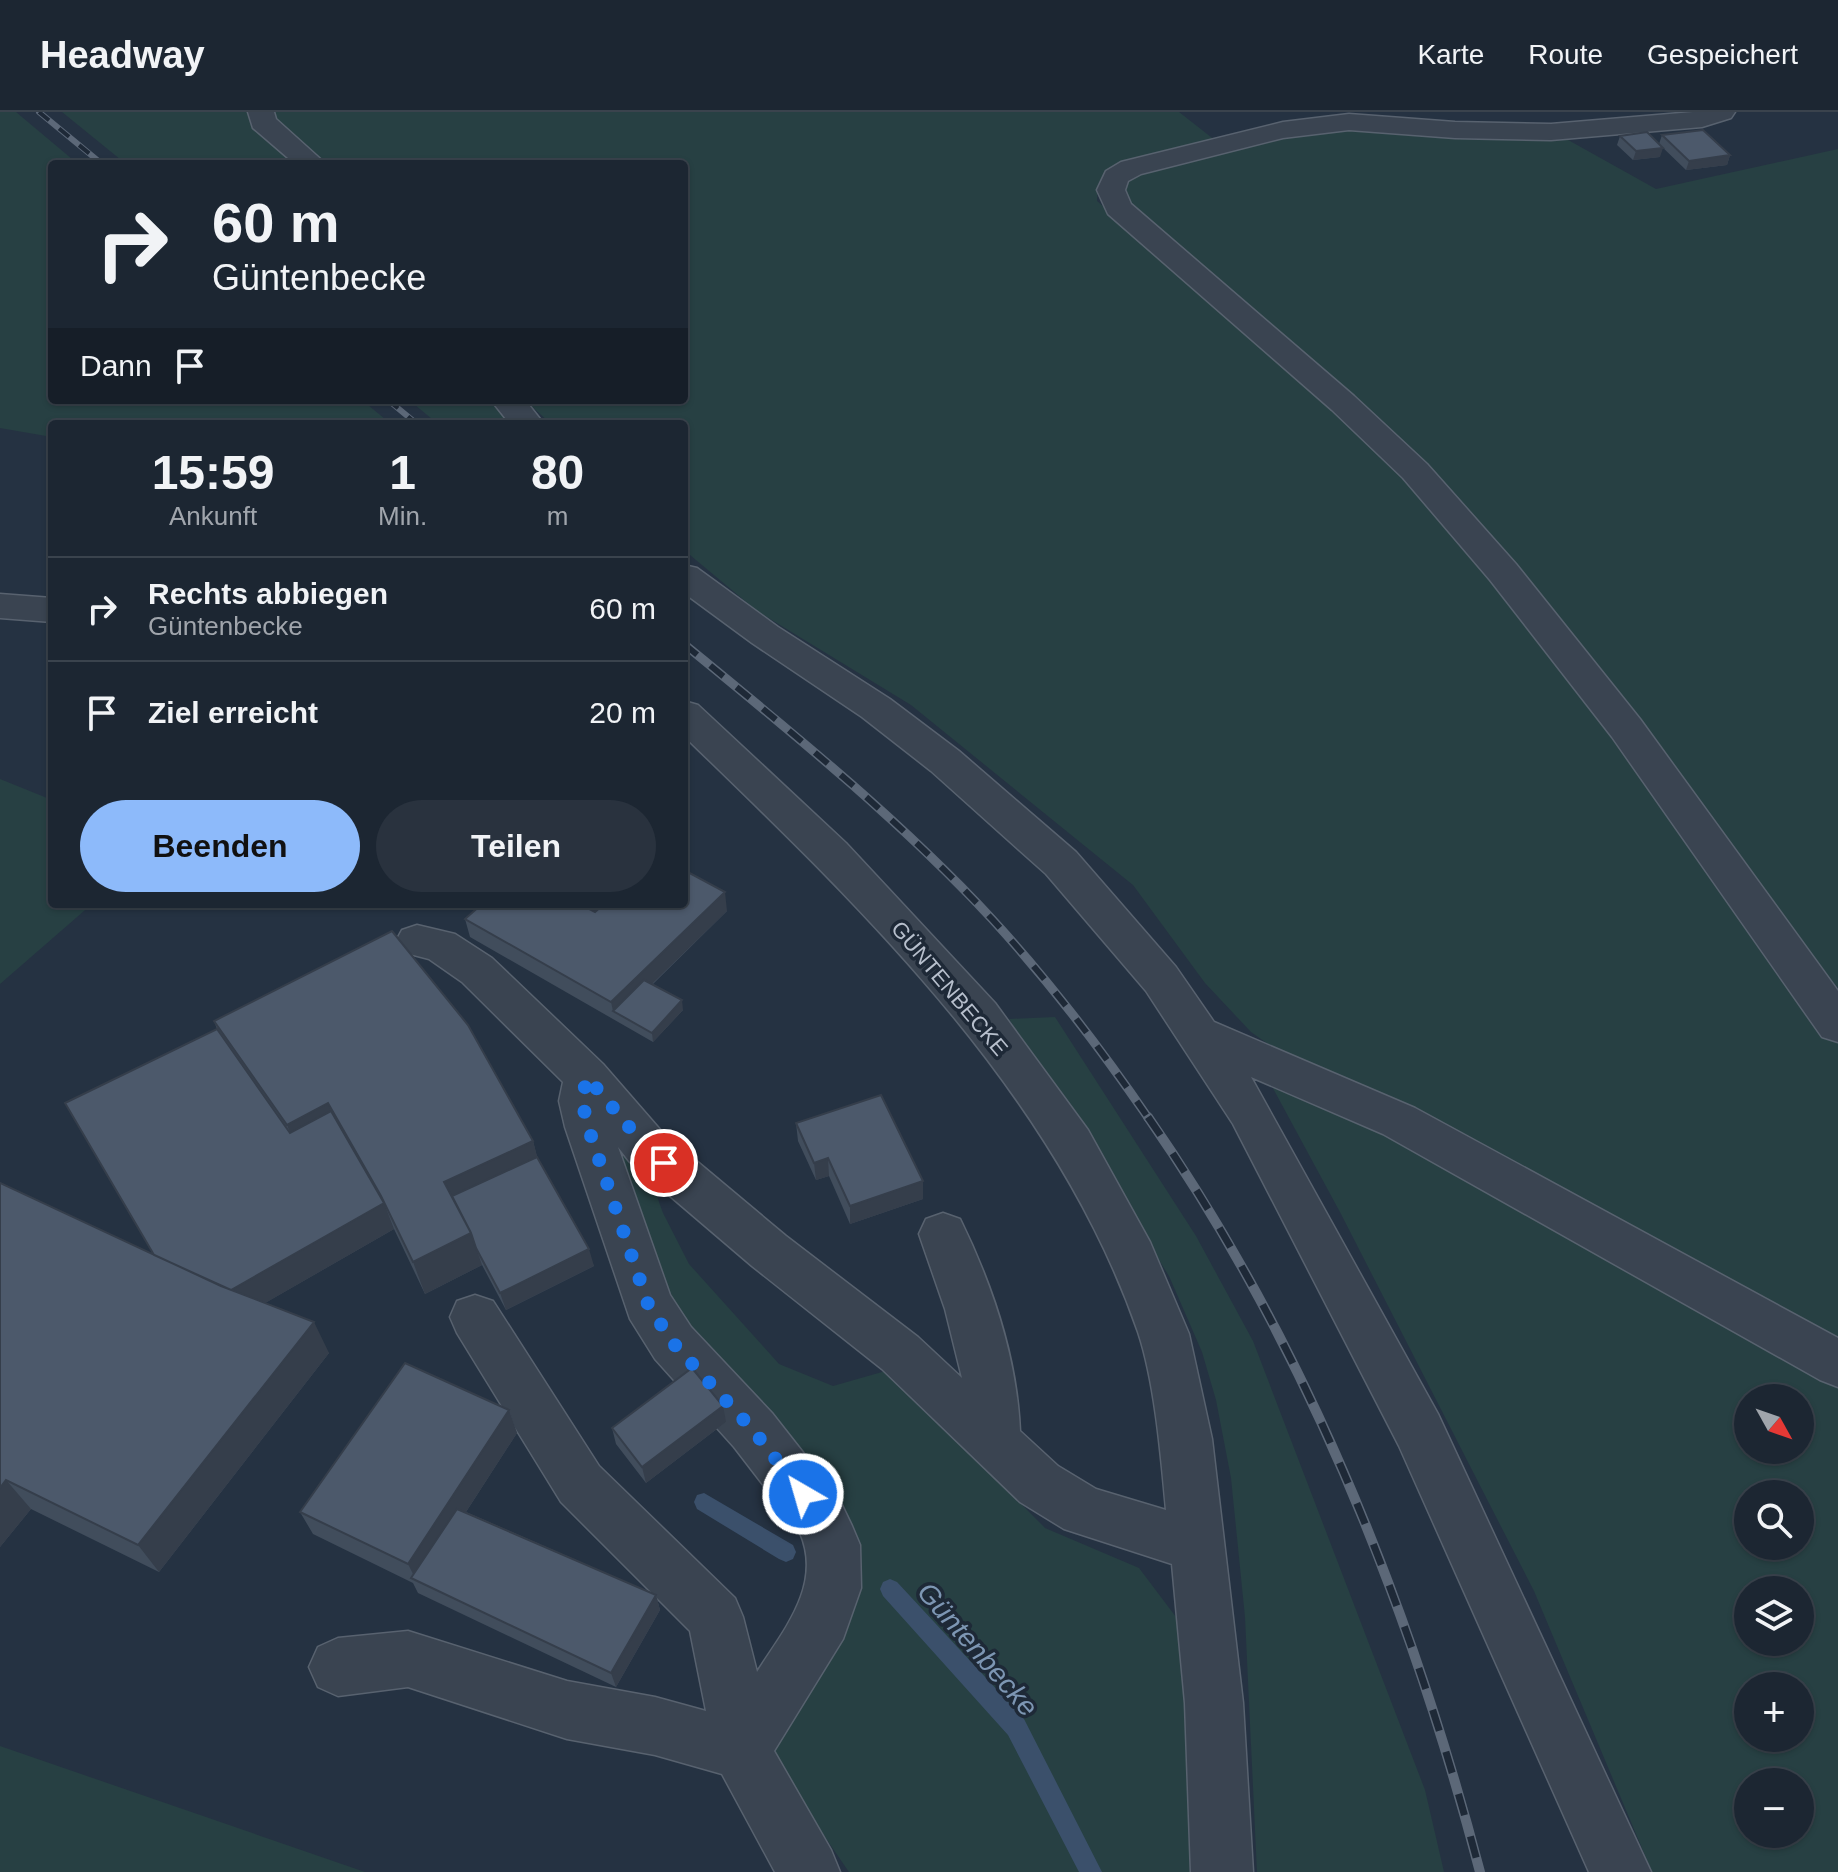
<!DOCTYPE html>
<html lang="de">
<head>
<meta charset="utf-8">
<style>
  body { margin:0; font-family:Helvetica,sans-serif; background:#29323e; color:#f1f3f6; height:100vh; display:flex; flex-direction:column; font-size:30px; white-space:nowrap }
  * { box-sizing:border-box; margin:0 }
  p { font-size:26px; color:#a0a5ac }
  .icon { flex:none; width:44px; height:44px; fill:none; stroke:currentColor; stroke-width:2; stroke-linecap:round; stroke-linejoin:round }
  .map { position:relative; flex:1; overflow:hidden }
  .side { position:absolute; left:48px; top:308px; width:640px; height:488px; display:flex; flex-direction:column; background:#1c2632; border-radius:8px; box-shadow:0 2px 6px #0004,0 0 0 2px #3a434d }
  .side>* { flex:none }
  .hud { position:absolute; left:48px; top:48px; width:640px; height:244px; border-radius:8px; box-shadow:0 2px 6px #0004,0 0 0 2px #3a434d; background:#1c2632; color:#f1f3f6; overflow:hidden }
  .needle { width:52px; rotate:130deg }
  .fabs { position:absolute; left:1734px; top:1272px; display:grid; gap:16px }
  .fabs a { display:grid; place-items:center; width:80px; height:80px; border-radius:50%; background:#1c2632; box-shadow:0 2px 6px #0004,0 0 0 2px #3a434d; font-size:40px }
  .pin { position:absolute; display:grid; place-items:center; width:68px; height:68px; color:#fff; margin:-34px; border:4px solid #fff; border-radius:50%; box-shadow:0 2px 8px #0007 }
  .me { position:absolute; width:88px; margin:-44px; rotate:322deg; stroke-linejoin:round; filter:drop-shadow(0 0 6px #0008) }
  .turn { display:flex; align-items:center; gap:28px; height:168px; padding:0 32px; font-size:36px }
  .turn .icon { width:104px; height:104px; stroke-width:2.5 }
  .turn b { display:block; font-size:56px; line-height:68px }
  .then { display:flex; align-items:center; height:76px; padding:0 32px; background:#0003; gap:16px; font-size:30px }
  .eta { display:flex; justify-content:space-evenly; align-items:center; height:136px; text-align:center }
  .eta b { font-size:48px; font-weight:700; line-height:56px }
  .action { display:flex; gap:16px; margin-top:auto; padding:16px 32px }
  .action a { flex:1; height:92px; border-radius:48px; background:#8dbafa; color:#111; font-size:32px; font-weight:700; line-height:92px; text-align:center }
  .action a+a { background:#29323e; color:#f1f3f6 }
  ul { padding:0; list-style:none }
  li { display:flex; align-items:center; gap:24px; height:104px; padding:0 32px; border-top:2px solid #3a434d }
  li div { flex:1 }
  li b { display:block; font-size:30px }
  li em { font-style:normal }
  header { display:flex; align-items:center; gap:48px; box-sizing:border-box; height:112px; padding:0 40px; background:#1c2632; border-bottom:2px solid #3a434d }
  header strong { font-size:38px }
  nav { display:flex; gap:44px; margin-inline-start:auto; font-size:28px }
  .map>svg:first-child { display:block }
</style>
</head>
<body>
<header>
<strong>Headway</strong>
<nav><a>Karte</a><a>Route</a><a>Gespeichert</a></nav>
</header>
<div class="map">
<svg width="1838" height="1760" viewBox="0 0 1838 1760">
  <rect width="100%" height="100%" fill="#253242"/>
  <path fill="#274043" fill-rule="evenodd" d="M0,0H16L78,52H52V288H362L391,312H52V325L0,316Z
    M62,0H255L303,52H126Z
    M265,0H1179L1216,29L1108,60L1098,72L1097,89L1256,226L1406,362L1494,461L1838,925V1240L1305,958L1251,920L1205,871L1133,773L911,593L757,499L684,438V312H551L525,288H684V52H319Z
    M1348,12L1561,24L1656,77L1838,37V876L1512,460L1123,87L1125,68C1170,34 1289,22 1348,12Z
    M409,288H490L511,312H438Z
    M0,667L52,688V792H92L0,872Z
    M1055,905L1196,1124L1253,1229L1425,1678L1444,1760H1257L1245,1505L1231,1366L1216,1288L1202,1240L1169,1164L1009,907Z
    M1268,967L1395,1018L1838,1265V1760H1652L1534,1479L1341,1102ZM1748,1286H1800V1338H1748ZM1748,1382H1800V1434H1748ZM1748,1478H1800V1530H1748ZM1748,1574H1800V1626H1748ZM1748,1670H1800V1722H1748Z
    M606,1016L649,1062L663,1101L689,1152L779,1252L833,1274L889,1258L1045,1416L1139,1456L1179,1509L1185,1552L1190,1760H849L779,1658L773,1632L851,1479L659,1182Z
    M0,1634L365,1760H0Z"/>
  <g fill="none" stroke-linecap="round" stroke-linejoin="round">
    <path fill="#3b506b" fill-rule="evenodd" d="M704,1381L793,1433L796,1440L793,1447L786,1450L779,1447L697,1397L694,1390L697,1383Z
      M890,1467L897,1470L1024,1607L1102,1760H1079L1008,1623L883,1484L880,1477L883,1470Z"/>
    <g stroke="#58626f" stroke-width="3">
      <path id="minor" d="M248,0H274L276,7L326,52H295L253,16Z
        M1693,0H1735L1731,6L1702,15L1551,28L1455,26L1349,18L1283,26L1141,62L1128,69L1125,78L1131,92L1354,284L1427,352L1516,452L1640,607L1838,879V930L1822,925L1612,625L1490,468L1403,366L1332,298L1108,102L1097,78L1106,59L1121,50L1283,10L1349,2L1455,10L1551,12Z
        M491,288H525L544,312H510Z
        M684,453L697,456L778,515L890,587L959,639L1076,740L1176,855L1214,910L1415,996L1838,1226V1275L1820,1268L1383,1022L1251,965L1438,1302L1651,1760H1589L1399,1334L1233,1012L1146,879L1046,762L931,659L862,605L752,531L684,481Z
        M0,482L52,486V510L0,506Z
        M684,589L698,593L846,731L995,891L1088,1018L1150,1130L1189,1222L1212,1327L1243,1591L1253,1760H1191L1185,1591L1172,1452L1064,1417L1020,1390L882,1257L752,1154L629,1049L618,1035L670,1183L691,1215L772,1301L838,1385L852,1414L860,1433L861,1476L843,1527L774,1639L831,1738L840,1760H775L722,1662L655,1643L567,1627L408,1575L338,1584L318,1575L309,1555L318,1535L338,1526L408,1519L567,1569L655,1585L706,1599L690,1519L561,1390L457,1221L450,1205L457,1189L475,1183L493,1189L599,1354L735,1486L743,1505L757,1560C783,1519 823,1473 800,1421L734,1335L655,1247L630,1207L565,1015L559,989L563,970L462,870L429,847L402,840L396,829L402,818L417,813L455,822L492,846L603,952L663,1021L786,1124L918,1225L962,1266L945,1197L919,1122L926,1107L943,1101L960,1107C992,1172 1017,1247 1020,1319L1058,1354L1096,1377L1166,1398C1161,1344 1155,1271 1138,1220C1055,980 862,796 684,624Z"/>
    </g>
    <use href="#minor" fill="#3a4451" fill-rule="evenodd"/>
    <g stroke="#5c6878" stroke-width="6">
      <path id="rail-far2" d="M39,0L102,52
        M388,288L417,312"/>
    </g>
    <g stroke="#5c6878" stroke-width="9">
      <path id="rail-far1" d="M684,532C790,619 898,706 992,807C1049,869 1101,937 1149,1007"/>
    </g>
    <g stroke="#5c6878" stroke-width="10">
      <path id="rail" d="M1148,1005C1305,1231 1410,1494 1480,1760"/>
    </g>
    <use href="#rail-far2" stroke="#1e2937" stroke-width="4" stroke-dasharray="13" stroke-linecap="butt"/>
    <use href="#rail-far1" stroke="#1e2937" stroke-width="6" stroke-dasharray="17" stroke-linecap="butt"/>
    <use href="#rail" stroke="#1e2937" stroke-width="7" stroke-dasharray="22" stroke-linecap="butt"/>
  </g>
  <path fill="#414d5c" d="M1662,23L1730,43L1727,53L1686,58L1659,32Z
    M1620,24L1660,45L1633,48L1617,33Z
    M482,792H602L595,800L727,799L652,873L683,898L653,930L470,825L465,807Z
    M214,909L533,1029L537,1045L594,1154L506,1198L482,1153L425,1182L394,1117L265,1191L329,1241L159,1460L31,1397L0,1435V1071L154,1143L217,917Z
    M796,1011L923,1069V1087L850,1112L829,1064L816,1068L798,1029Z
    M509,1298L517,1321L466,1400L656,1483L660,1498L616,1575L418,1481L413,1471L313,1422L300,1400Z
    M726,1310L646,1371L616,1332L612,1316Z"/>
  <path fill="#353e4b" d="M1663,36L1660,45L1633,48L1636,39Z
    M1730,43L1727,53L1686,58L1689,49Z
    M725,780L727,799L620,903L613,899L611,890Z
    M579,792H602V793L583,810Z
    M682,888L683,898L653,930L652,921Z
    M328,991L342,1025L301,1047L287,1013Z
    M533,1029L542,1063L458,1102L444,1070Z
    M828,1046L829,1064L816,1068L814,1051Z
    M923,1069V1087L850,1112V1094Z
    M384,1091L394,1117L239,1206L225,1181Z
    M471,1121L482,1153L425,1182L413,1150Z
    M589,1137L594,1154L506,1198L500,1181Z
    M314,1210L329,1241L159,1460L138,1433Z
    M723,1294L726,1310L646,1371L642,1355Z
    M509,1298L517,1321L420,1471L416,1468L408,1452Z
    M6,1368L31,1397L0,1435V1376Z
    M656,1483L660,1498L616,1575L611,1561Z"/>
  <path fill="#4c596b" stroke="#353e4b" stroke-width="2" d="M1703,18L1730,43L1689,49L1662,23Z
    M1647,20L1663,36L1636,39L1620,24Z
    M684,758L725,780L611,890L465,807L482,792H580L595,800L604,792H684Z
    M392,819L468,913L533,1029L444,1070L471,1121L413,1150L381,1084L328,991L287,1013L214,909Z
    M644,868L682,888L652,921L613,899Z
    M217,917L290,1021L331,999L384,1091L231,1178L154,1143L65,991Z
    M881,983L923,1069L850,1094L828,1046L814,1051L796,1011Z
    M537,1045L589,1137L500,1181L476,1136L471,1121L452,1084Z
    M0,1071L221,1174L314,1210L138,1433L6,1368L0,1376Z
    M405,1251L509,1298L408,1452L300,1400Z
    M692,1256L723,1294L642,1355L612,1316Z
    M457,1397L656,1483L611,1561L411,1466Z"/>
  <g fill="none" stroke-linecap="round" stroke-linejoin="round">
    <path stroke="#1a73e8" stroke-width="14" stroke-dasharray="0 25.2" d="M664,1051L646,1035L587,965L582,989L588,1015L648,1192L673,1231L753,1318L803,1382"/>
  </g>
  <g text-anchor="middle" stroke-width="7" stroke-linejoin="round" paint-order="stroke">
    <g font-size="22" fill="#b7bfcc" stroke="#1e2937">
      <text transform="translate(950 876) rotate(50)" y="8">GÜNTENBECKE</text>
    </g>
    <g font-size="28" font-style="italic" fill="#7d96b3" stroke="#1e2937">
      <text transform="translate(978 1537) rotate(49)" y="10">Güntenbecke</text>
    </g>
  </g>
</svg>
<div class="fabs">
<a><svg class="needle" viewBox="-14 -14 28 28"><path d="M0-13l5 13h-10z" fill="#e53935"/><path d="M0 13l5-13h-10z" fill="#a0a5ac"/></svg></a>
<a><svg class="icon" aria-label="search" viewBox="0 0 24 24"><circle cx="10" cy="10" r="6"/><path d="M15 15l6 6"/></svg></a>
<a><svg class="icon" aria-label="layers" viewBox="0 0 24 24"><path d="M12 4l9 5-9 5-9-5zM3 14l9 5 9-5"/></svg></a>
<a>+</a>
<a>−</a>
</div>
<div class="pin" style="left:664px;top:1051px;background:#d93025"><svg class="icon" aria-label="arrive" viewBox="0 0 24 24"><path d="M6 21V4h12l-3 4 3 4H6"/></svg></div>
<svg class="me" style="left:803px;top:1382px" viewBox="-20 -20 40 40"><circle r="17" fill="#1a73e8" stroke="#fff" stroke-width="3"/><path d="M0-11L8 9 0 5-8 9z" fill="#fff"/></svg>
<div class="hud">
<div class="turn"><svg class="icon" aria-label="right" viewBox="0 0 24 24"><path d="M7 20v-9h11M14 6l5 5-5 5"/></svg><div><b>60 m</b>Güntenbecke</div></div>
<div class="then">Dann<svg class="icon" aria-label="arrive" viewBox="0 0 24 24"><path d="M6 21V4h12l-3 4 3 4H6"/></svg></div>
</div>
<section class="side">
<div class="eta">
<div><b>15:59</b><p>Ankunft</p></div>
<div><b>1</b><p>Min.</p></div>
<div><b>80</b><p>m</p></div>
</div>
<ul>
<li><svg class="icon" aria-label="right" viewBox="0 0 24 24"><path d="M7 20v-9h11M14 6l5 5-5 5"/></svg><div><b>Rechts abbiegen</b><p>Güntenbecke</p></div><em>60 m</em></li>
<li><svg class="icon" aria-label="arrive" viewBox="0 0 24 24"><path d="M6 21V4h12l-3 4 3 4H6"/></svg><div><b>Ziel erreicht</b></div><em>20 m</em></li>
</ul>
<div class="action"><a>Beenden</a><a>Teilen</a></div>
</section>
</div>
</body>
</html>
